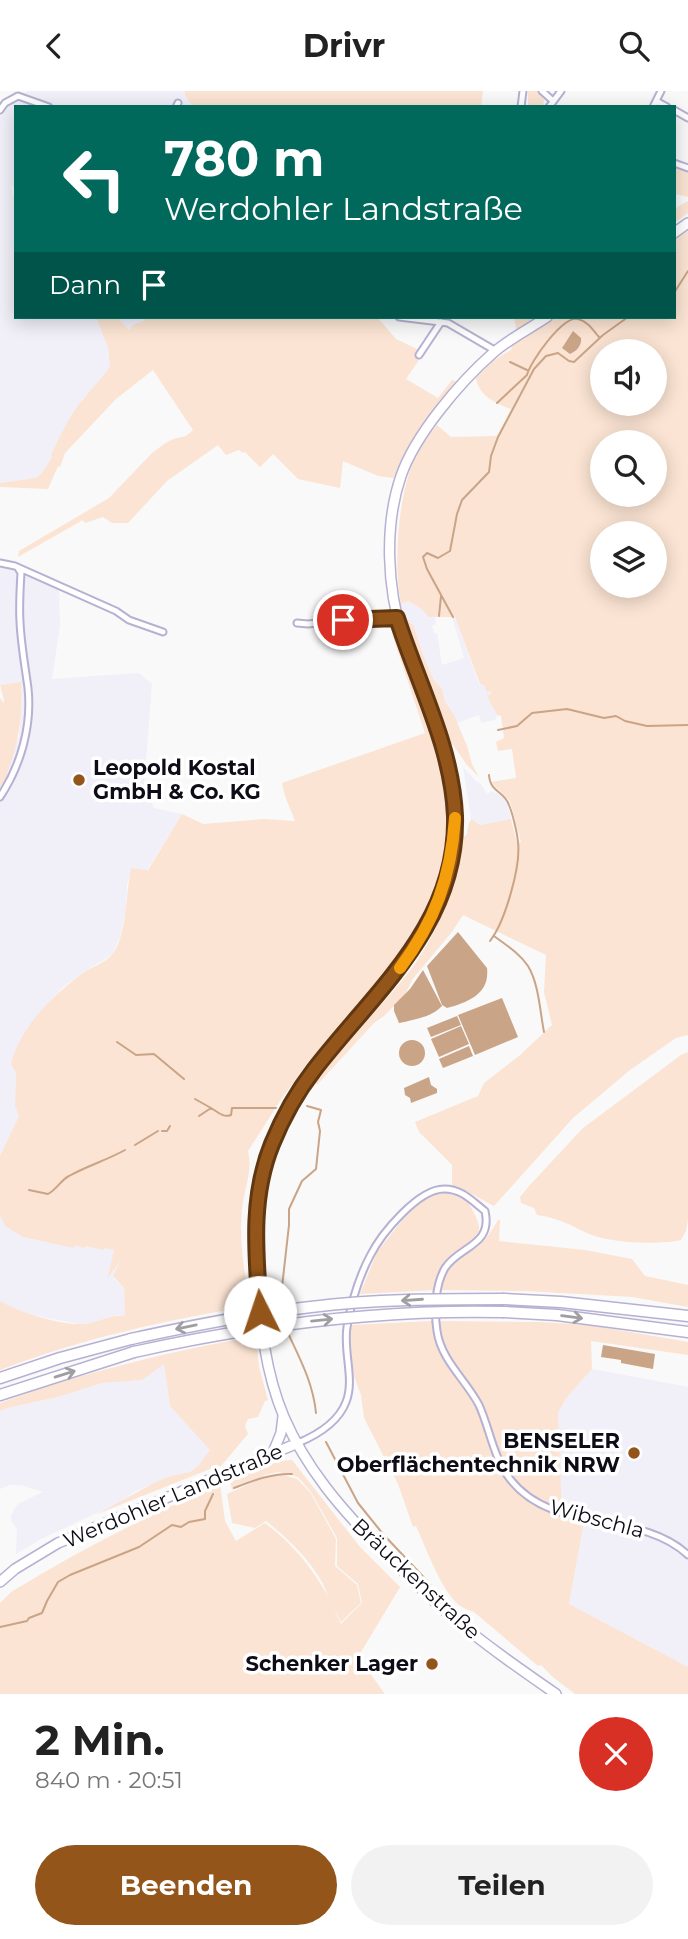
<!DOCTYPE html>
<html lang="de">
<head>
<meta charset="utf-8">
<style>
  body { margin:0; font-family:Montserrat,sans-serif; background:#f2f2f2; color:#222; height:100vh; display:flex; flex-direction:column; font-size:26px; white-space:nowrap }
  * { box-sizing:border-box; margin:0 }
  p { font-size:23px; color:#767676 }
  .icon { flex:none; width:38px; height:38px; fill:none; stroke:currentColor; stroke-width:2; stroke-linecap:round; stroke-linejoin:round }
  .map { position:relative; height:1603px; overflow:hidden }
  .details { display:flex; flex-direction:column; background:#fff; flex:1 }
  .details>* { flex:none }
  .guide { position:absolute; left:14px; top:14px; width:662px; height:214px; border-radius:0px; box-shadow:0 4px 18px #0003; background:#00695c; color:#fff; overflow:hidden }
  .fabs { position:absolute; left:590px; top:248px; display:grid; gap:14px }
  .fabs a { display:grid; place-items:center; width:77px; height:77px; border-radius:50%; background:#fff; box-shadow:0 4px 18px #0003; font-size:35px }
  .pin { position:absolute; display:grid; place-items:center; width:60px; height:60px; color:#fff; margin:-30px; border:4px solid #fff; border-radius:50%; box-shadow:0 2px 7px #0007 }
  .me { position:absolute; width:77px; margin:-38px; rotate:356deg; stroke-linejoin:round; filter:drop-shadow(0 0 5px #0008) }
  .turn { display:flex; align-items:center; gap:24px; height:147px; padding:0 35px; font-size:32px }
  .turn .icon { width:91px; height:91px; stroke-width:2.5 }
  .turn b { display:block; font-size:49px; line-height:60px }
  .then { display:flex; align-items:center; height:66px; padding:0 35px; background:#0003; gap:14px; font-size:26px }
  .round { display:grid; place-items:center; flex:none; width:74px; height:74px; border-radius:37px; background:#f2f2f2 }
  .overview { display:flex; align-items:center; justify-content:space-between; height:119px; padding:0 35px }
  h1 { font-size:42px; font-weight:700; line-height:52px }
  .action { display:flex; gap:14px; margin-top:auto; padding:14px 35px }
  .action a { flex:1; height:80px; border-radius:42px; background:#935519; color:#fff; font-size:28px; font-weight:700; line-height:80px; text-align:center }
  .action a+a { background:#f2f2f2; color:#222 }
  header { display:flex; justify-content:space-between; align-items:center; height:91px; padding:0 35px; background:#fff; font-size:32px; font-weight:700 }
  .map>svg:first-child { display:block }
</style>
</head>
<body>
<header><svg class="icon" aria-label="back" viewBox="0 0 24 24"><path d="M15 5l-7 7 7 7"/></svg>Drivr<svg class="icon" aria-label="search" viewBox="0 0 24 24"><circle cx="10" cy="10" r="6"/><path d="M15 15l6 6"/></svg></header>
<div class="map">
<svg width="688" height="1603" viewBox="0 0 688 1603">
  <rect width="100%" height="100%" fill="#f9f9f9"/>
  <path fill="#f1eff8" d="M15,0L26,2L27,0H185V4L193,16H16V96L11,94L13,105L16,107V226H96L108,257L110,276L91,301L85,305L67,333L51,362L52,365L46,378L39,384L35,387L0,392V13Z
    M117,226H145L143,229L129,239Z
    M0,475L19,479L62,497L59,500L60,535L52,588L139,582L152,593L144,694L154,717L182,723L147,779L131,777L127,794L126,817L120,846L112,864L87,879L62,897L40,921L16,982L15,1015L19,1025L0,1065V697L8,683L6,682L19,645L22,611L21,591L0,594Z
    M409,510L423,519L428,526L435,525L436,533L432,535L435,543L437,542L442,574L464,567L452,526H455L479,593L484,594L491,603L488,605L497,624L495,629L481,632L479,624L457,632L445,611L442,598L434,589L424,565L414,536L409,529L406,528L402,520L401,513Z
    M463,676L476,690L481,693L487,703L492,700L500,704L507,711L511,728L480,734L471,728Z
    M0,1124L6,1135L23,1146L73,1157L74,1154L85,1155L104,1159L105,1157L114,1159L110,1184L121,1168L114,1188L124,1197L125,1226L117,1224L92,1232L79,1233L37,1225L20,1220L2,1212L0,1210Z
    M164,1272L170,1315L211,1359L198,1375L190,1381L171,1385L136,1400L118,1412L41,1448L16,1463L17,1438L12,1431L11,1425L13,1420L18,1413L43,1401L21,1394H10L0,1398V1320L7,1317L58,1306L102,1292L142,1289Z
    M592,1278L688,1296V1576L569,1513L584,1432L560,1426L562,1418L558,1322L567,1306Z"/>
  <path fill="#fbe4d3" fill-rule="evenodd" d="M185,0H483L481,16H193L185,4Z
    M528,0H539L544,9L543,16H528Z
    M674,77L688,82V106L676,103L674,97L675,80Z
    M688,110V122L674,132V118Z
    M688,138V944L676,947L630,979L573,1027L494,1115L457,1095L452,1096V1074L419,1041L415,1031L478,1005L484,992L519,965L552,934L544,901L546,864L463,824L451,842L412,889L405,904L384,925L374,932L317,994L315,990L322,978C351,944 385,913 412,877C438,842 456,795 459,751L467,743L468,735L471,728L480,734L511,728L517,752L521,751L510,710L491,691L516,687L512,658L498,660L496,651L504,647L501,625L497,624L487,605L491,603L490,600L487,601L484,594L480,593L455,526H428L423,519L409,510L401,513C393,471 398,406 415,366C421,355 429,344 437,334L451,346L497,345L511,318C496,313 478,304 476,287L494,269L511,259L512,255L555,226H674V147ZM602,261H654V313H602ZM602,352H654V404H602ZM602,443H654V495H602Z
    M96,226H117L129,239L133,234L143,230L145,226H377L396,248L419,259L417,263L421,266L406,288L438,307L452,289L459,291L402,375L397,379L394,387L378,385L343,370L340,397L298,388L273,363L260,376L245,361L243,362L239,359L226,364L218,354L167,390L128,432H112L103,426L85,432L83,429L18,466L19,460L109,407L152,362L164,353L173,348L186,345L193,339L153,279L116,308L65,362L60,376L58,375L48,398L0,396V392L35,387C44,382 47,374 52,366L51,363C61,344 71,321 85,306C94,296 102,286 110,276L108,257Z
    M514,226H541L517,242Z
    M406,528L409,529L414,536L424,566L434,589L442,598L445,611L454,624L467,655L472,673L479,686L467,674L451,651Z
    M391,540C395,548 400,556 404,564C412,579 417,597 423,613C454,693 462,767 417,844C411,855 403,865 396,875L393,873L309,970L280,1010L248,1060C253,1080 244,1098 242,1118C239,1151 244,1182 251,1215C166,1229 80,1248 0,1279V1210C18,1221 60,1234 81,1233C96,1233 110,1223 125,1225L124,1197L113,1185L121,1169L108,1187L114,1159L105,1157L104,1159L85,1155L84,1157L75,1154L73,1157L23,1146L5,1135L0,1124V1065L19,1025L15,1015L16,982L11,973C20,936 53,904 83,882C92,876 104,872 111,865C127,849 126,799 131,777L148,779L182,723L203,733L264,728L295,730L285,705L282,692L425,642Z
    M21,591C23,623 19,652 7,682L8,683L0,697V607L4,612V609L0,594Z
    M688,961V1129L686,1140L681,1149C658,1154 610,1152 589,1143C570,1134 559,1127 537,1124L534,1117L521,1112L520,1106L529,1095L583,1037L681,964Z
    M446,1101L468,1110C471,1118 478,1127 479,1136C480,1153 458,1158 449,1168C441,1176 437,1187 435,1199L360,1203L377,1161L413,1116L427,1106L437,1102Z
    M498,1129H500L499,1150L585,1159L632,1168L645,1185L688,1194V1216L632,1206L525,1200L442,1199C445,1173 458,1170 477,1156C485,1150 493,1138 498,1129Z
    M432,1230L538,1231L590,1234L688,1251V1264L591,1250L592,1278L567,1306L558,1322L562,1418L560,1426L584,1431L569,1513L688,1576V1603H575L554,1587L541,1574L538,1575L474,1521C468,1519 463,1517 459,1514C441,1499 426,1457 416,1435L413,1436L398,1393L364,1327L361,1304L352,1280L349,1260L351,1234Z
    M256,1245L259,1276L268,1309L265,1310L258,1326L248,1328L245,1335L248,1343L221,1375L215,1376L95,1424L154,1392L171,1385L190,1381L198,1375L210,1359L170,1315L164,1273L142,1289L102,1292L58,1306L7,1317L0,1320V1312C83,1281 168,1261 256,1245Z
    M292,1369L360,1456L400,1496L358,1566L385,1603H0V1512L11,1501C78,1460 147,1425 220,1393L225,1430L236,1450L265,1432C292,1452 312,1477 328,1505C319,1477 289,1448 266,1430L255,1437L232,1432L227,1403L265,1386L280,1383L297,1388L310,1401L336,1448L335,1475L357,1494L361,1512L341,1531L333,1516L341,1533L362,1512L358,1493L337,1475V1447L311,1401L298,1386L279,1381L265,1384L232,1399L230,1389L280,1370Z"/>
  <path fill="#c9a487" d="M573,240L581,247C582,254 577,260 570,263L562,257Z
    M458,841L487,877C490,903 468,911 447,917L442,914L427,875Z
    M423,879L442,915C432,926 413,929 399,932L394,920V914L410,898Z
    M502,907L518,946L475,964L458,924Z
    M457,925L461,934L431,946L427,937Z
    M461,935L469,953L439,966L431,948Z
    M399 962a13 13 0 1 1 26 0a13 13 0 1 1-26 0Z
    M469,955L473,965L443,977L439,968Z
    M429,986L431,994L437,998V1002L411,1012L410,1007L405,1004L404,997Z
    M603,1254L655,1263L653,1278L621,1272V1269L601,1266Z"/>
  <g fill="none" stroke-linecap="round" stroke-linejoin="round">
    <path stroke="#c9a487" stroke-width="2" d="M674,202L688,180
      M510,271L527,279
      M527,284C530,271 563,224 578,228C587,230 593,239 599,246
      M497,312L527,284
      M439,525L441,505
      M453,526L427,478L423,466L427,462L438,467L450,460L457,423L462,409L489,381L491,365L498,346L534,278L546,265L558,262L569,270L574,271L603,244L628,226
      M498,639L517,635L532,622L567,618L604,627L616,625L625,630L647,635L688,634
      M489,684C490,702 505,700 509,714C513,724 517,741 518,751C521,775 505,831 490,850
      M494,845C506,854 519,862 528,875C539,893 540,921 544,941
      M117,951L136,964L154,963L184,988
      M195,1008L211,1017
      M199,1025L211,1017C218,1021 223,1027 231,1024L232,1017H276
      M162,1040H167L170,1035
      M135,1054L158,1040
      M29,1099L48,1103C57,1098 61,1089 69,1085C87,1075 107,1069 125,1059
      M282,1215L281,1205L289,1134V1118L302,1090L316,1078L320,1040L318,1031L321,1019L307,1015
      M286,1238C299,1266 313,1291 316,1322
      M326,1351L358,1412L383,1443L431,1494
      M234,1397C252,1390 272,1382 292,1383
      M0,1536L27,1530L29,1527L42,1522L47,1510L58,1491L70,1484L139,1456L172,1434L181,1436L189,1431L205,1428V1420L213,1403"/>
    <g stroke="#b6b1d2" stroke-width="9">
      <path id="street" d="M542,0L553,10
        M656,10L667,16
        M176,16L178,12
        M521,16L523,0
        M549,16L561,0
        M653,16L661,0
        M0,19L5,12L18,5L49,16
        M674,19L688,27
        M674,72L688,77
        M399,226L448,232L496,260
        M419,264L441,231
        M0,472L15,475L116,520L129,529L163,541
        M297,532L308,533L343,529L397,527
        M0,706C21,674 32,635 28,597C25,575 21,553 20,531C19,515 20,498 21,482L18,477
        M298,1352C317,1344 338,1332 346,1311C355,1288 343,1261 347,1236C351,1213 359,1186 370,1165C381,1143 418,1098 444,1098C462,1098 472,1110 485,1120C493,1155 459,1155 445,1177C435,1194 434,1221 437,1240C441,1269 466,1289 479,1314C490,1338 493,1366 510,1388C553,1444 639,1418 688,1464"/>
    </g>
    <g stroke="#b6b1d2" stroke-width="12">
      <path id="primary" d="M674,142L688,132
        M547,226C529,238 509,248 493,262C460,291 415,344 401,385C384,434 387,498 403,546C428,621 462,676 452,758C441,856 359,914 306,989C277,1031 257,1082 255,1134C255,1150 256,1166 257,1183C260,1231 265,1281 284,1326C306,1377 341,1418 380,1457C403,1480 426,1504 451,1525C484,1553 520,1578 556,1603
        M272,1364L281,1342L283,1325
        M0,1491L15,1478L58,1452L298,1352"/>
    </g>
    <g stroke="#b6b1d2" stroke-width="13">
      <path id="highway" d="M504,1208L561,1211L688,1225
        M504,1221L557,1224L688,1241
        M0,1287L60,1267L131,1248
        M0,1304L134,1261"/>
    </g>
    <use href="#street" stroke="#fff" stroke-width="5"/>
    <use href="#primary" stroke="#fff" stroke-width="9"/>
    <use href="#highway" stroke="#fff" stroke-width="10"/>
    <g stroke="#b6b1d2" stroke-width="13" stroke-linecap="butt">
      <path id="highway-bridge" d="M131,1248C190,1235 250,1223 311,1216C375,1208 440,1208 504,1208
        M134,1261C255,1234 379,1218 504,1221"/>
    </g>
    <use href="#highway-bridge" stroke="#fff" stroke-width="10"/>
  </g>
  <defs><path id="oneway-shaft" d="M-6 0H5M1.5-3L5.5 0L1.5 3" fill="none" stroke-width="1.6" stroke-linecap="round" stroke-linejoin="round" transform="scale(1.75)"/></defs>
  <g stroke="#9f9ea2">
    <use href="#oneway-shaft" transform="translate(412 1209) rotate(176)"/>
    <use href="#oneway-shaft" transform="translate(572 1226) rotate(7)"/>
    <use href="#oneway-shaft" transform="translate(322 1229) rotate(-6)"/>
    <use href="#oneway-shaft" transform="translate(186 1236) rotate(168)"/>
    <use href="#oneway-shaft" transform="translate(65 1283) rotate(-17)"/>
  </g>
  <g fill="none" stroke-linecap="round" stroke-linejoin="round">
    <g stroke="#603710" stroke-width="18">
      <path id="route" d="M260,1221C256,1163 250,1107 272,1053C283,1026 297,1001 314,979C374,901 458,834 455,725C452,655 418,593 397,527L343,529"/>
    </g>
    <use href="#route" stroke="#935519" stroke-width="12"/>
    <path stroke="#f59e0b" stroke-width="12" d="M400,877C435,830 451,786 455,727"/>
  </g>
  <g fill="#935519" stroke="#fff" stroke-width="2.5">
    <circle cx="79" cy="689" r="7"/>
    <circle cx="634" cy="1362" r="7"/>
    <circle cx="432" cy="1573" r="7"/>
  </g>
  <g text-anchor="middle" stroke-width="7" stroke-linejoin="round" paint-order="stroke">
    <g font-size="21" font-weight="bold" fill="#0e0c17" stroke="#fff" text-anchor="end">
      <text x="93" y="684" text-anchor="start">Leopold Kostal<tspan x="93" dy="24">GmbH &amp; Co. KG</tspan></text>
      <text x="620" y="1357">BENSELER<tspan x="620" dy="24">Oberflächentechnik NRW</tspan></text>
      <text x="418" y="1580">Schenker Lager</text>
    </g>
    <g font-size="21" fill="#0e0c17" stroke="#fff">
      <text transform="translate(173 1405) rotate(-23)" y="7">Werdohler Landstraße</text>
      <text transform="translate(597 1428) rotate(15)" y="7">Wibschla</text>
      <text transform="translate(416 1488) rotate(43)" y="7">Bräuckenstraße</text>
    </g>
  </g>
</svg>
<div class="fabs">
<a><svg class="icon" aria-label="sound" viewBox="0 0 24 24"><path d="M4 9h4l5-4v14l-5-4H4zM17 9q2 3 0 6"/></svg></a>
<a><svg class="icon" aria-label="search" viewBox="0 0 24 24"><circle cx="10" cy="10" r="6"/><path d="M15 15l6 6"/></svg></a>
<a><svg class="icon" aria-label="layers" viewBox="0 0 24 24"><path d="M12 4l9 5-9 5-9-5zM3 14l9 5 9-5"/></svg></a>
</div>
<div class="pin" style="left:343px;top:529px;background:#d93025"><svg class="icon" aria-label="arrive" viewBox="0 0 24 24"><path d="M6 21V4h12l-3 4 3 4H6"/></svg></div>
<svg class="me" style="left:260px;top:1221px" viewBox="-20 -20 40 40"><circle r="19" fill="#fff"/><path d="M0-13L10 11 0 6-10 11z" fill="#935519"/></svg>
<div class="guide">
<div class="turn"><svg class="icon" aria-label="left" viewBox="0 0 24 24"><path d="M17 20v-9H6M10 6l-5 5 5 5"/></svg><div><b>780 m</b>Werdohler Landstraße</div></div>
<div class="then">Dann<svg class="icon" aria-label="arrive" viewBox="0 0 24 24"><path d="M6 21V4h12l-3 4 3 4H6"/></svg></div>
</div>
</div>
<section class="details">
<div class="overview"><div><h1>2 Min.</h1><p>840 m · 20:51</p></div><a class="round" style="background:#d93025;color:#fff"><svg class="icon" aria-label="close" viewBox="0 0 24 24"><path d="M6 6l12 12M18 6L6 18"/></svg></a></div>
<div class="action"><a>Beenden</a><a>Teilen</a></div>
</section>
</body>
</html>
